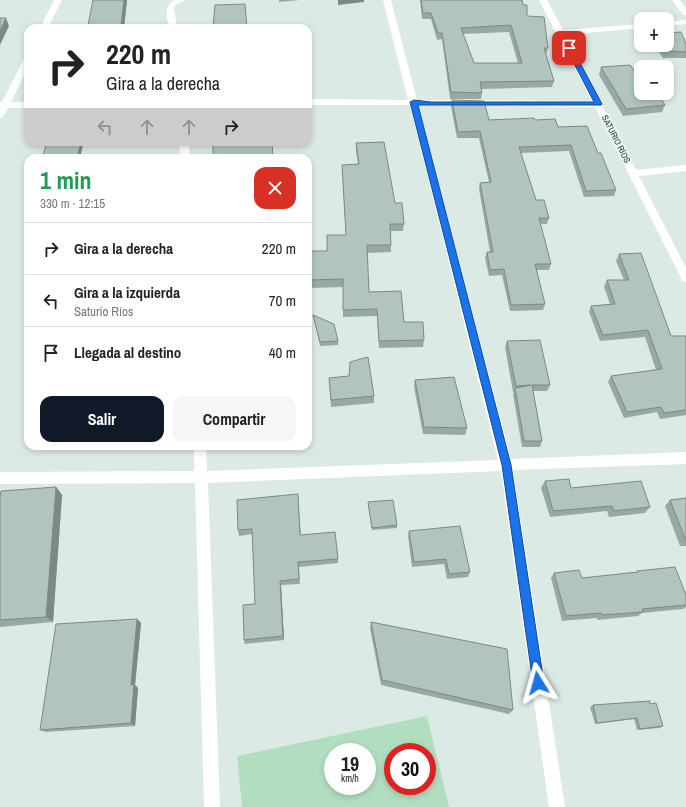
<!DOCTYPE html>
<html lang="es">
<head>
<meta charset="utf-8">
<style>
  body { margin:0; font-family:"Archivo Narrow",sans-serif; background:#f6f6f6; color:#222; height:100vh; display:flex; flex-direction:column; font-size:15px; white-space:nowrap }
  * { box-sizing:border-box; margin:0 }
  p { font-size:13px; color:#767676 }
  .icon { flex:none; width:22px; height:22px; fill:none; stroke:currentColor; stroke-width:2; stroke-linecap:round; stroke-linejoin:round }
  .map { position:relative; flex:1; overflow:hidden }
  .details { position:absolute; left:24px; top:154px; width:288px; height:296px; display:flex; flex-direction:column; background:#fff; border-radius:12px; box-shadow:0 2px 6px #0003 }
  .details>* { flex:none }
  .top-card { position:absolute; left:24px; top:24px; width:288px; height:122px; border-radius:12px; box-shadow:0 2px 6px #0003; background:#fff; color:#222; overflow:hidden }
  .controls { position:absolute; left:634px; top:12px; display:grid; gap:8px }
  .controls a { display:grid; place-items:center; width:40px; height:40px; border-radius:8px; background:#fff; box-shadow:0 2px 6px #0003; font-size:20px }
  .speed { position:absolute; left:324px; top:743px; display:flex; gap:8px; font-size:20px; font-weight:700; text-align:center }
  .speed>* { display:grid; place-content:center; width:52px; height:52px; border-radius:50%; background:#fff; box-shadow:0 2px 6px #0003; line-height:1 }
  .speed small { font-size:10px; font-weight:400 }
  .speed .limit { border:6px solid #d22; background:#fff; color:#111 }
  .pin { position:absolute; display:grid; place-items:center; width:34px; height:34px; color:#fff; margin:-17px; border-radius:8px; box-shadow:0 2px 6px #0006 }
  .me { position:absolute; width:44px; margin:-22px; rotate:352deg; stroke-linejoin:round; filter:drop-shadow(0 0 3px #0008) }
  .turn { display:flex; align-items:center; gap:14px; height:84px; padding:0 16px; font-size:18px }
  .turn .icon { width:52px; height:52px; stroke-width:2.5 }
  .turn b { display:block; font-size:28px; line-height:34px }
  .lanes { display:flex; align-items:center; height:38px; padding:0 16px; background:#0003; justify-content:center; gap:20px; direction:ltr }
  .lanes .off { opacity:.35 }
  .round { display:grid; place-items:center; flex:none; width:42px; height:42px; border-radius:12px; background:#f6f6f6 }
  .summary { display:flex; align-items:center; justify-content:space-between; height:68px; padding:0 16px }
  h1 { font-size:24px; font-weight:800; line-height:30px; color:#1e9e55 }
  .action { display:flex; gap:8px; margin-top:auto; padding:8px 16px }
  .action a { flex:1; height:46px; border-radius:12px; background:#111827; color:#fff; font-size:16px; font-weight:800; line-height:46px; text-align:center }
  .action a+a { background:#f6f6f6; color:#222 }
  ul { padding:0; list-style:none }
  li { display:flex; align-items:center; gap:12px; height:52px; padding:0 16px; border-top:1px solid #e0e0e0 }
  li div { flex:1 }
  li b { display:block; font-size:15px }
  li em { font-style:normal }
  .map>svg:first-child { display:block }
</style>
</head>
<body>
<div class="map">
<svg width="686" height="807" viewBox="0 0 686 807">
  <rect width="100%" height="100%" fill="#dceae5"/>
  <path fill="#b2dec0" fill-rule="evenodd" d="M427,716L449,807H242L237,756ZM333,752H367V786H333ZM393,752H427V786H393Z"/>
  <g fill="none" stroke-linecap="round" stroke-linejoin="round">
    <path fill="#fff" fill-rule="evenodd" d="M54,0H62L48,28H40Z
      M175,0H185L175,5L174,8L177,28H169C167,17 163,5 175,0Z
      M383,0H391L417,100L592,101L539,0H547L563,30L641,24V28L565,35L636,170L686,165V171L639,176L686,268V282L682,281L681,278L595,107L418,105L511,459L686,452V464L513,470L565,807H549L501,471L208,483L220,807H204L195,483L0,484V472L194,471V446H206L207,471L498,460L410,105H308V99L408,100Z
      M672,0H680L686,8V15H683Z
      M686,20V24L667,26V22Z
      M25,57H28V67L11,102H28V108H8L3,117L0,118V102H2Z
      M179,142H189L190,158H180Z"/>
  </g>
  <path fill="#98a9a3" fill-rule="evenodd" d="M127,0L124,28H88V25Z
    M279,0H300L279,2Z
    M420,0H522L527,16L548,48L546,55L554,81L552,87L481,89L482,93L481,99H450L442,39L437,40L431,19H422ZM509,32L518,63H474L463,34Z
    M686,44V58H663L654,45H667Z
    M601,67L636,73L665,105L662,112L623,116L599,75Z
    M452,100L489,120H535L558,127L598,153L616,190L614,196L584,197L569,151L521,153L536,200L549,218L547,224H540L551,264L549,270H536L545,304L543,310L510,311L502,275L489,276L485,258L487,252H490L479,189L480,183L489,182L479,138H457L451,107Z
    M356,143L395,203L404,224L403,231H390L391,245V252L367,253L369,292L424,340L423,347L379,348L377,316L343,317V287L308,288V251H327L346,235L342,165L358,164L356,151Z
    M619,254L671,336H686V415L660,419L657,412L624,418L608,382L611,376L656,370L645,337L600,341L589,312L591,306L610,304L604,287L607,280H624L616,261Z
    M313,315L338,341V345L320,346L314,319Z
    M507,341L550,385L547,391H533L542,441L540,447H522L513,394L514,392H513L505,347Z
    M349,376L374,396V403L331,407L329,378Z
    M415,380L467,428L465,435L423,434L414,387Z
    M218,446H246V447L219,450Z
    M545,481L571,488L650,507L645,513L609,517L607,511L550,517L541,488Z
    M56,487L62,495L53,622L0,627V497Z
    M686,498V546H680L665,506L670,500Z
    M298,500L301,535L338,559V563L299,567L300,584L281,585L284,640L245,644L244,640L255,604L253,534L239,536L238,530Z
    M368,502L397,525V528L372,530L368,505Z
    M409,531L470,572L468,577L447,579L444,564L412,567L408,536Z
    M637,571L686,595V607L683,609L642,613L638,616L597,620V618L562,621L551,578L554,573L582,578L636,573Z
    M137,619L141,623L135,685L138,688L135,726L46,732L40,730Z
    M371,622L513,710L509,714L381,685L370,628Z
    M650,704L663,726L660,728L637,730L634,719L595,724L590,707L593,705Z"/>
  <path fill="#7c8a85" d="M124,0H127L124,28H122L121,25Z
    M338,0H364V2L338,5Z
    M6,18L9,26L0,45V31Z
    M81,142H82L83,145L80,158H77Z
    M56,487L62,495L53,622L46,617Z
    M280,581L281,585L284,640L283,636Z
    M137,619L141,623L135,685L138,688L135,726L131,723V685Z"/>
  <path fill="#b1c5be" stroke="#7c8a85" fill-rule="evenodd" d="M93,0H124L121,25H88Z
    M421,0H522L523,5H527V16L544,17L548,48H544L554,81L480,82L482,93L451,92L442,33H438L431,13H423ZM511,25L522,63H474L461,28Z
    M245,4L247,28H213L215,5Z
    M0,18H6L0,31Z
    M124,27H151V28H124Z
    M681,32L686,44V52L666,51L661,45H667V33Z
    M630,65L636,73L641,72V93H657L665,105L626,109L601,67Z
    M452,100L484,101L489,120L534,118L535,120L555,119L558,127L587,126L598,153H601L616,190L586,191L571,145L519,147L536,200H544L549,218H539L551,264H535L545,304L511,305L504,269L490,270L487,252H493L480,183L491,182L480,131L458,132Z
    M47,142H81L77,158H42Z
    M213,142H272L273,158H213Z
    M384,142L395,203H402L404,224H390L391,245H367L369,292L401,291L404,322H423L424,340L379,341L377,309L343,310V279L308,280V251H327V235H346L342,165L359,164L356,143Z
    M641,253L671,336H686V410L664,413L661,407L627,412L611,376L662,369L648,330L603,335L591,306L615,304L607,280H629L619,254Z
    M313,315L334,324L338,341L320,342Z
    M540,340L550,385H532L542,441H524L515,388L531,385L516,386L507,341Z
    M368,357L374,396L331,400L329,378L349,376L350,362Z
    M454,377L467,428L424,427L415,380Z
    M569,479L571,488L641,481L650,507L614,511L612,506L553,511L545,481Z
    M56,487L46,617L0,620V497L1,491Z
    M298,494L300,535L335,532L338,559L298,562L299,579L280,581L283,636L244,640L243,605L255,604L252,529L238,530L237,500Z
    M686,498V541L670,500Z
    M393,500L397,525L372,528L368,502Z
    M460,526L470,572L449,574L446,559L414,562L409,531Z
    M675,567L686,595V605L642,609L643,612L602,615L601,613L566,616L554,573L579,570L582,578L638,572L637,571Z
    M137,619L131,685L134,684L131,723L40,730L56,624Z
    M371,622L507,649L513,710L382,680Z
    M650,701V704L656,703L663,726L640,729L637,718L597,723L593,705Z"/>
  <path fill="#1a73e8" stroke="#114b97" d="M567,46L572,48L602,104L601,105H418L511,465L544,683L543,687L538,688L534,687L533,683L502,465L410,102L414,100L431,102H594L566,48Z"/>
  <g text-anchor="middle" stroke-width="3.5" stroke-linejoin="round" paint-order="stroke">
    <g font-size="9" fill="#1d3b34" stroke="#edf7f2">
      <text transform="translate(616 139) rotate(63)" y="3">SATURIO RÍOS</text>
    </g>
  </g>
</svg>
<div class="controls">
<a>+</a>
<a>−</a>
</div>
<div class="speed"><div>19<small>km/h</small></div><div class="limit">30</div></div>
<div class="pin" style="left:569px;top:48px;background:#d93025"><svg class="icon" aria-label="arrive" viewBox="0 0 24 24"><path d="M6 21V4h12l-3 4 3 4H6"/></svg></div>
<svg class="me" style="left:538px;top:683px" viewBox="-20 -20 40 40"><path d="M0-17L14 15 0 8-14 15z" fill="#1a73e8" stroke="#fff" stroke-width="4"/></svg>
<div class="top-card">
<div class="turn"><svg class="icon" aria-label="right" viewBox="0 0 24 24"><path d="M7 20v-9h11M14 6l5 5-5 5"/></svg><div><b>220 m</b>Gira a la derecha</div></div>
<div class="lanes"><svg class="icon off" aria-label="left" viewBox="0 0 24 24"><path d="M17 20v-9H6M10 6l-5 5 5 5"/></svg><svg class="icon off" aria-label="ahead" viewBox="0 0 24 24"><path d="M12 20V5M6 11l6-6 6 6"/></svg><svg class="icon off" aria-label="ahead" viewBox="0 0 24 24"><path d="M12 20V5M6 11l6-6 6 6"/></svg><svg class="icon" aria-label="right" viewBox="0 0 24 24"><path d="M7 20v-9h11M14 6l5 5-5 5"/></svg></div>
</div>
<section class="details">
<div class="summary"><div><h1>1 min</h1><p>330 m · 12:15</p></div><a class="round" style="background:#d93025;color:#fff"><svg class="icon" aria-label="close" viewBox="0 0 24 24"><path d="M6 6l12 12M18 6L6 18"/></svg></a></div>
<ul>
<li><svg class="icon" aria-label="right" viewBox="0 0 24 24"><path d="M7 20v-9h11M14 6l5 5-5 5"/></svg><div><b>Gira a la derecha</b></div><em>220 m</em></li>
<li><svg class="icon" aria-label="left" viewBox="0 0 24 24"><path d="M17 20v-9H6M10 6l-5 5 5 5"/></svg><div><b>Gira a la izquierda</b><p>Saturio Ríos</p></div><em>70 m</em></li>
<li><svg class="icon" aria-label="arrive" viewBox="0 0 24 24"><path d="M6 21V4h12l-3 4 3 4H6"/></svg><div><b>Llegada al destino</b></div><em>40 m</em></li>
</ul>
<div class="action"><a>Salir</a><a>Compartir</a></div>
</section>
</div>
</body>
</html>
